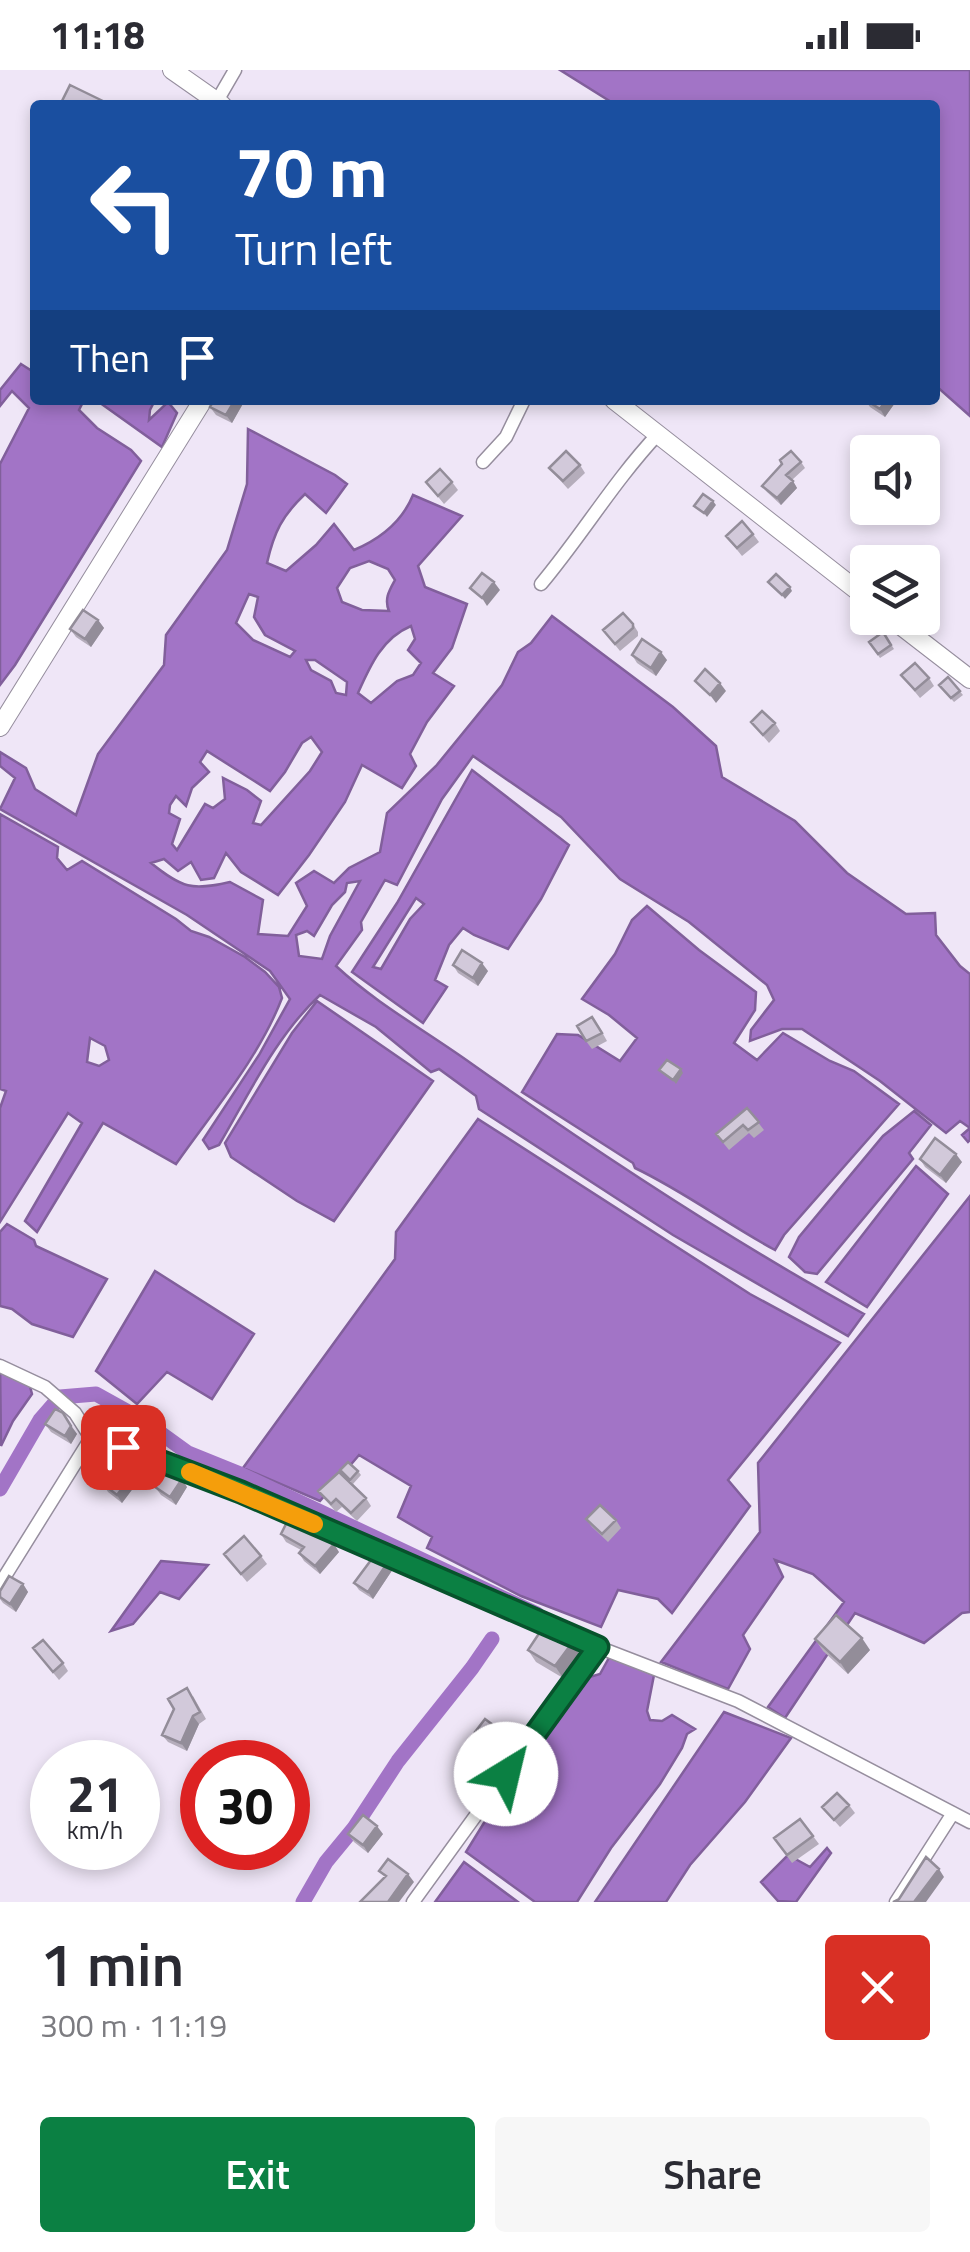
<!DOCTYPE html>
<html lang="en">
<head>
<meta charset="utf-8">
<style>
  body { margin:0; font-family:"Titillium Web",sans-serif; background:#f7f7f7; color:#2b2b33; height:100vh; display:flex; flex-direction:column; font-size:38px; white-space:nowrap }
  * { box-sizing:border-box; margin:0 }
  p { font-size:32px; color:#7c7c81 }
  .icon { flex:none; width:55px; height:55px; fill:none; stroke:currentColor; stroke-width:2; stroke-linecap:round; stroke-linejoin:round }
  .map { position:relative; height:1832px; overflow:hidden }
  .drawer { display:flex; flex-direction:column; background:#fff; flex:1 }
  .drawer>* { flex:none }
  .banner { position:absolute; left:30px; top:30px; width:910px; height:305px; border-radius:10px; box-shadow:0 5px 15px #0003; background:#1a4fa0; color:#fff; overflow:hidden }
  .buttons { position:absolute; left:850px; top:365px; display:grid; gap:20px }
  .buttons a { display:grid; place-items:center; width:90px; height:90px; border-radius:10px; background:#fff; box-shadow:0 5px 15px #0003; font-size:50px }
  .speed { position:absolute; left:30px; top:1670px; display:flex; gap:20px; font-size:50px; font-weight:700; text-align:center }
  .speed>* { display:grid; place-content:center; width:130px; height:130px; border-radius:50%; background:#fff; box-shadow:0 5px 15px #0003; line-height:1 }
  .speed small { font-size:25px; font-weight:400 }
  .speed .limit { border:15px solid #d22; background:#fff; color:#111 }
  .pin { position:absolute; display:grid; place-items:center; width:85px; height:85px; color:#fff; margin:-42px; border-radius:20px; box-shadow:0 5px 15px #0006 }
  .me { position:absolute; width:110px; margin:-55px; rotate:36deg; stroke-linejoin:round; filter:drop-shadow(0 0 8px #0008) }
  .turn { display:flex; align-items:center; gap:35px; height:210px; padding:0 40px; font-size:45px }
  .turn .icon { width:130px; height:130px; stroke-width:2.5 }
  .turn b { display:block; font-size:70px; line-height:85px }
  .then { display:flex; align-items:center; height:95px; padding:0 40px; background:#0003; gap:20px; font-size:38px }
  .round { display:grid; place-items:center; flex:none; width:105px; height:105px; border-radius:10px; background:#f7f7f7 }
  .head { display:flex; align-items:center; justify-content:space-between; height:170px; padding:0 40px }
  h1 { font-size:60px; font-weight:600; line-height:75px }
  .cta { display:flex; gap:20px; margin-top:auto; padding:20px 40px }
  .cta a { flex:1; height:115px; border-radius:10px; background:#0b8043; color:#fff; font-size:40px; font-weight:600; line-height:115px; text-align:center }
  .cta a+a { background:#f7f7f7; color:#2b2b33 }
  .status { display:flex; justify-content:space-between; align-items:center; height:70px; padding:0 50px; background:#fff; direction:ltr }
  .status svg { height:28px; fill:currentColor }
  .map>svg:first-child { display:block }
</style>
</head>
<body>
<div class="status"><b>11:18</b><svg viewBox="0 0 49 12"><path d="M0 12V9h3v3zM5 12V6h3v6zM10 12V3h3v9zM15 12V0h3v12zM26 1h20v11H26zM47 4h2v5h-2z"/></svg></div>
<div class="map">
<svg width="970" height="1832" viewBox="0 0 970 1832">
  <rect width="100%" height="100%" fill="#efe6f7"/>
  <path fill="#a274c6" stroke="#815f9b" stroke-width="2.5" fill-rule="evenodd" d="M560,0H970V346L935,315V35H616Z
    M21,294L35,303V330H84L79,340L97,358L131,380L141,391L15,595L0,615V394L29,338L12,321L0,336V320Z
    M96,330H155L150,340L149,350L168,332L177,343L162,377Z
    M248,359L335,405L347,414L326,443L305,424C282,446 274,462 267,493L286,501L316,475L334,454L354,480C380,469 402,452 413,425L462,446L418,496L425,517L467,534L452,578L433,603L454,616L427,652L410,684L416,696L402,718L362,695L345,732L309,785L278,825L241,802L226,783L214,808L201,810L191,792L178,801L164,789L151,793C182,818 192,821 230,812L263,830L258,864L288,866L307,836L296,813L314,801L334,813L349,798L380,782L387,743L436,696L502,615L518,582L531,573L552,546L673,637L716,676L722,707L795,751L847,803L906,844L935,843L936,865L960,896L970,904V1070L968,1072L962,1065L970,1058L960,1051L946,1063L880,1011L802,959H782L750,971L751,960L774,930L767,915L689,852L620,809L561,747L473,686L442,729L397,815L385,810L361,852L362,860L336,896C377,934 426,961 472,994C598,1083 728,1169 864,1244L848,1266L673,1165L479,1039L476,1026L439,999L431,1002L376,957L320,925C276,966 249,1024 219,1075L209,1079L203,1070L259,985L290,929L270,901L187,845L0,739L15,708L0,696V682L26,698L35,719L76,745L98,684L164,595L166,565L227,480L247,414ZM369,491L388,499L395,510C389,521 384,529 389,541L362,540L342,532L337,518L350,498ZM249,524L258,527L254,547L265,565L295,581L290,587L253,570L236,553ZM411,556L415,569L408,580L421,593L413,605L397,611L371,633L358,623C370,596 382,568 411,556ZM306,590H315L347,612L346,625L336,623L331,611L311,600ZM311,667L322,682L310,701L261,755L253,753L261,731L247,720L223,708L225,729L213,738L205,734L177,780L172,774L180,749L169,743L170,735L176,726L186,736L192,718L209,702L200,692L207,681L270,721L285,702L302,673ZM360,811L330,866L322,889L299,886L296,865L307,861L314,866L332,835L345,822L347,813Z
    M472,700L569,775L541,829L508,879L474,865L463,858L449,875L435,910L447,917L423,953L352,902L397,833ZM416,828L424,834L410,849L381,899L373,897Z
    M0,744L58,777L57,788L67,800L82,791L176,849L191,861L209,867L245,887L265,902L279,917L282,928C259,988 213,1041 176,1094L103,1053L37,1162L25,1151L82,1053L68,1043L0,1152V1038L6,1021L0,1019ZM90,968L105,976L109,990L99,996L87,992Z
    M647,836L699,880L756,922L755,940L734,973L757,990L783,963L830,991L854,1001L899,1034L784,1165L775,1180C727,1154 685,1122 635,1098L633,1093L522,1022L557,964L578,965L620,991L637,968L609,945L582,929L615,884L632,850Z
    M317,931L433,1011L334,1151L297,1131L231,1087L225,1073L292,963Z
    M914,1041L931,1055L909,1083L913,1089L817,1204L805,1202L789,1187L799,1167L883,1066Z
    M478,1049L750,1224L840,1273L728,1410L750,1436L672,1543L658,1529L618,1520L601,1557L521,1526L427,1478L432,1467L398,1447L411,1416L359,1385L320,1431L243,1398L395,1189L396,1162Z
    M916,1096L948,1124L867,1237L826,1212Z
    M970,1126V1542L962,1543L924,1573L855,1543L785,1648L768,1637L844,1532L813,1504L775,1490L783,1507L743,1565L750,1579L728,1619L661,1592L760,1462L758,1393Z
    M7,1154L34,1170L36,1176L107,1209L73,1267L32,1254L12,1239L0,1236V1162Z
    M155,1201L254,1264L212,1329L167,1302L137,1334L96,1301Z
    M0,1290L29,1313L32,1324L13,1351L1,1376Z
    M161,1491L208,1495L179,1529L160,1522L133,1554L111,1561Z
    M610,1586L654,1605L647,1641L650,1650L662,1651L672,1645L695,1659L687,1664L682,1678L660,1714L611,1778L577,1832H535L466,1782L508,1714L583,1609L600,1604Z
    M724,1642L791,1668L745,1732L690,1795L666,1832H595Z
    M827,1778L831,1783L796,1832L778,1831L761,1812L788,1785L810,1797Z
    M464,1792L518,1832H435Z"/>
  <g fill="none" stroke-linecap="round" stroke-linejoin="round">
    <path stroke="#a274c6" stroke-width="15" d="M0,1419L40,1350L60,1327L96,1324L141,1349L188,1383L240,1404L537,1544
      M303,1832L326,1792L354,1758L398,1691L472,1598L492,1569"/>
    <g stroke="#968e9e" stroke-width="15">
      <path id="minor" d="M217,31L235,0
        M483,392L506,367L524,330
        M541,514C582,465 614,411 658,364
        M0,1296L45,1317L75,1343L91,1368
        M0,1514L91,1368L123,1377L241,1422L598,1577L413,1832
        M598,1577L738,1631L970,1752
        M896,1832L953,1743"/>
    </g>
    <g stroke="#968e9e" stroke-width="20">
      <path id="secondary" d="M172,0L222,35
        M614,330L868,529
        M891,548L970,609
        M0,657L203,330"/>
    </g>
    <use href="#minor" stroke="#fff" stroke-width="12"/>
    <use href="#secondary" stroke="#fff" stroke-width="18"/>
  </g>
  <path fill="#b5adbb" d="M214,330H245L232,353L216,345L210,337Z
    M865,330H897L885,347L870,337Z
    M916,370L932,395L922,400V382Z
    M801,392L805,398L792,410L797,418L781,435L767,422L762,416Z
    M580,395L585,403L568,419L549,398Z
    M426,412H452L458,420L444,434Z
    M753,464L759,472L742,486L726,466Z
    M98,550L104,558L91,577L76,567L70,559Z
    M633,554L638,562V566L620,581L603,560Z
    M883,562L894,579L880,588L869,572Z
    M632,585L667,590L656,606L637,593Z
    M901,605L929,608L934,616L920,628Z
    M948,607L963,625L954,632L939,615Z
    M751,652L775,653L780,661L769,673Z
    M453,895L488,901L478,916L458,903Z
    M598,955L607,971L592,979L586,971Z
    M747,1038L764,1060L754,1068L749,1063L729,1080L716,1064Z
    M920,1089L962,1092L946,1113L925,1097Z
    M63,1343L77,1364L71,1374L51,1362L45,1354Z
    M340,1400L358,1401L361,1405L353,1414Z
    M143,1405L122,1433L108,1422L103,1414Z
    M155,1417H187L176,1435L161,1425Z
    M318,1421L366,1428L371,1436L357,1451L342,1437L336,1442Z
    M586,1449L616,1450L621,1458L608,1472L592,1457Z
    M281,1464L339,1482L320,1504L304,1491L299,1483L301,1480L286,1472Z
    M224,1484L261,1486L267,1494L247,1512Z
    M388,1492L393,1499L373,1529L359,1520L354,1513Z
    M23,1514L28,1522L16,1542L3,1533L0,1529V1521Z
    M815,1569L870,1580L848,1604L823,1581Z
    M572,1573L580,1585L563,1608L536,1592L528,1580Z
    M33,1578L63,1593L68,1601L59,1610Z
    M193,1626L206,1649L199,1654L187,1681L168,1672L162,1665Z
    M475,1662L513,1674L503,1687L481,1670Z
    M849,1735L855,1743L840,1757L822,1737Z
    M800,1749L819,1774L792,1793L774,1768Z
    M348,1764H383L368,1783L354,1772Z"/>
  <path fill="#938d99" d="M235,330H245L232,353L226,345Z
    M886,330H897L885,347L880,339Z
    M793,411L797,418L781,435L777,428Z
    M713,431L716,435L707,447L704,443Z
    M494,512L500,520L487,536L482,528Z
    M790,517L792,521L785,529L782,525Z
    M98,550L104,558L91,577L85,569Z
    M661,582L667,590L656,606L651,598Z
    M720,613L726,621L716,633L710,625Z
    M482,893L488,901L478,916L473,908Z
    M681,999L683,1003L676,1014L673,1010Z
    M956,1084L962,1092L946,1113L940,1105Z
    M71,1356L77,1364L71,1374L65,1366Z
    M138,1397L143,1405L122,1433L117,1425Z
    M182,1409L187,1417L176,1435L170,1427Z
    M334,1474L339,1482L320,1504L315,1496Z
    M388,1492L393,1499L373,1529L368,1522Z
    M23,1514L28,1522L16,1542L10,1534Z
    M862,1568L870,1580L848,1604L840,1592Z
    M572,1573L580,1585L563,1608L555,1596Z
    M193,1646L199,1654L187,1681L181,1673Z
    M508,1666L513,1674L503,1687L498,1679Z
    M377,1756L383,1764L368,1783L363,1775Z
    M939,1799L944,1807L926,1832H914Z
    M408,1804L414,1812L399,1832H388Z"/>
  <path fill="#d2c9da" stroke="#938d99" stroke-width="2.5" d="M70,15L107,33L105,35H60Z
    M214,330H235L226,345L210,337Z
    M866,330H886L880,339Z
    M916,370L926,387L922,389V382H896Z
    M566,381L580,395L563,411L549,398Z
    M791,381L801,392L786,405L793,411L777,428L762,416L782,394L780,390Z
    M440,399L452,412L438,426L426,412Z
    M703,424L713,431L704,443L694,436Z
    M742,451L753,464L737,478L726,466Z
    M482,503L494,512L482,528L470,518Z
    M776,504L790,517L782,525L768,512Z
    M83,540L98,550L85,569L70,559Z
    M623,543L633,554V558L615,574L603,560Z
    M883,562L891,575L878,584L869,572Z
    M642,569L661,582L651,598L632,585Z
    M915,593L929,608L915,620L901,605Z
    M705,599L720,613L710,625L695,611Z
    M948,607L960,621L951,628L939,615Z
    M762,641L775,653L763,665L751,652Z
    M462,880L482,893L473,908L453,895Z
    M592,947L602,963L586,971L577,956Z
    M667,990L681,999L673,1010L659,1000Z
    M747,1038L759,1052L748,1060L743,1055L723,1072L716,1064Z
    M935,1068L956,1084L940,1105L920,1089Z
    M55,1339L63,1343L71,1356L65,1366L45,1354Z
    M124,1387L138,1397L117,1425L103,1414Z
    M348,1392L358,1401L350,1410L340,1400Z
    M166,1400L182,1409L170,1427L155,1417Z
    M339,1402L366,1428L351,1443L336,1429L331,1434L318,1421Z
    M600,1435L616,1450L602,1464L586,1449Z
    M289,1448L317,1461L334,1474L315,1496L299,1483L304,1477L281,1464Z
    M244,1466L261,1486L241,1504L224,1484Z
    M374,1486L388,1492L368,1522L354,1513Z
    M9,1506L23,1514L10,1534L0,1527V1521Z
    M836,1545L862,1568L840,1592L815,1569Z
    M544,1556L572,1573L555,1596L528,1580Z
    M43,1570L63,1593L53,1602L33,1578Z
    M187,1618L200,1642L193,1646L181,1673L162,1665L174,1639L168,1629Z
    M485,1649L508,1666L498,1679L475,1662Z
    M837,1723L849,1735L834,1750L822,1737Z
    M363,1745L377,1756L363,1775L348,1764Z
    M800,1749L813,1766L787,1785L774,1768Z
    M926,1787L939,1799L914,1832H893L899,1829Z
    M388,1789L408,1804L388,1832H360L386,1806L379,1801Z"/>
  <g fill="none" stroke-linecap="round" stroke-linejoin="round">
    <g stroke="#07532c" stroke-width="25">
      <path id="route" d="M123,1377L241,1422L598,1577L506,1704"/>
    </g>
    <use href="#route" stroke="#0b8043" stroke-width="18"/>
    <path stroke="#f59e0b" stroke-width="18" d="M190,1402L314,1454"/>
  </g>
</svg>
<div class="buttons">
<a><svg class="icon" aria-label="sound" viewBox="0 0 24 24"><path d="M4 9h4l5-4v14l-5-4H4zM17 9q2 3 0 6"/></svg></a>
<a><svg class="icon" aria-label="layers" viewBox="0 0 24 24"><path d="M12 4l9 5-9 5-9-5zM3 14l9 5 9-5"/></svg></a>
</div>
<div class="speed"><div>21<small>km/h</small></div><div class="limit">30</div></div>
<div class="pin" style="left:123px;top:1377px;background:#d93025"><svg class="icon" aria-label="arrive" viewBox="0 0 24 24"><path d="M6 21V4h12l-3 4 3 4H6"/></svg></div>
<svg class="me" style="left:506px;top:1704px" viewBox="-20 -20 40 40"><circle r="19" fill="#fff"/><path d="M0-13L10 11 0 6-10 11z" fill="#0b8043"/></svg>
<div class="banner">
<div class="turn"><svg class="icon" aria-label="left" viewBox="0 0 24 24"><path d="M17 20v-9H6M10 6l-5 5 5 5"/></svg><div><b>70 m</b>Turn left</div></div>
<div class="then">Then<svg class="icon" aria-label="arrive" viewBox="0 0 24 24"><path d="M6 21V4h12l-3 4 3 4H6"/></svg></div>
</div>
</div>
<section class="drawer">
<div class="head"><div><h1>1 min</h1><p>300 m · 11:19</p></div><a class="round" style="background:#d93025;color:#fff"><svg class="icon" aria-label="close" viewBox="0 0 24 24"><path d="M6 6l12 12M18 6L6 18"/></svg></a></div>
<div class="cta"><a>Exit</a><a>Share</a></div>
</section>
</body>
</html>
